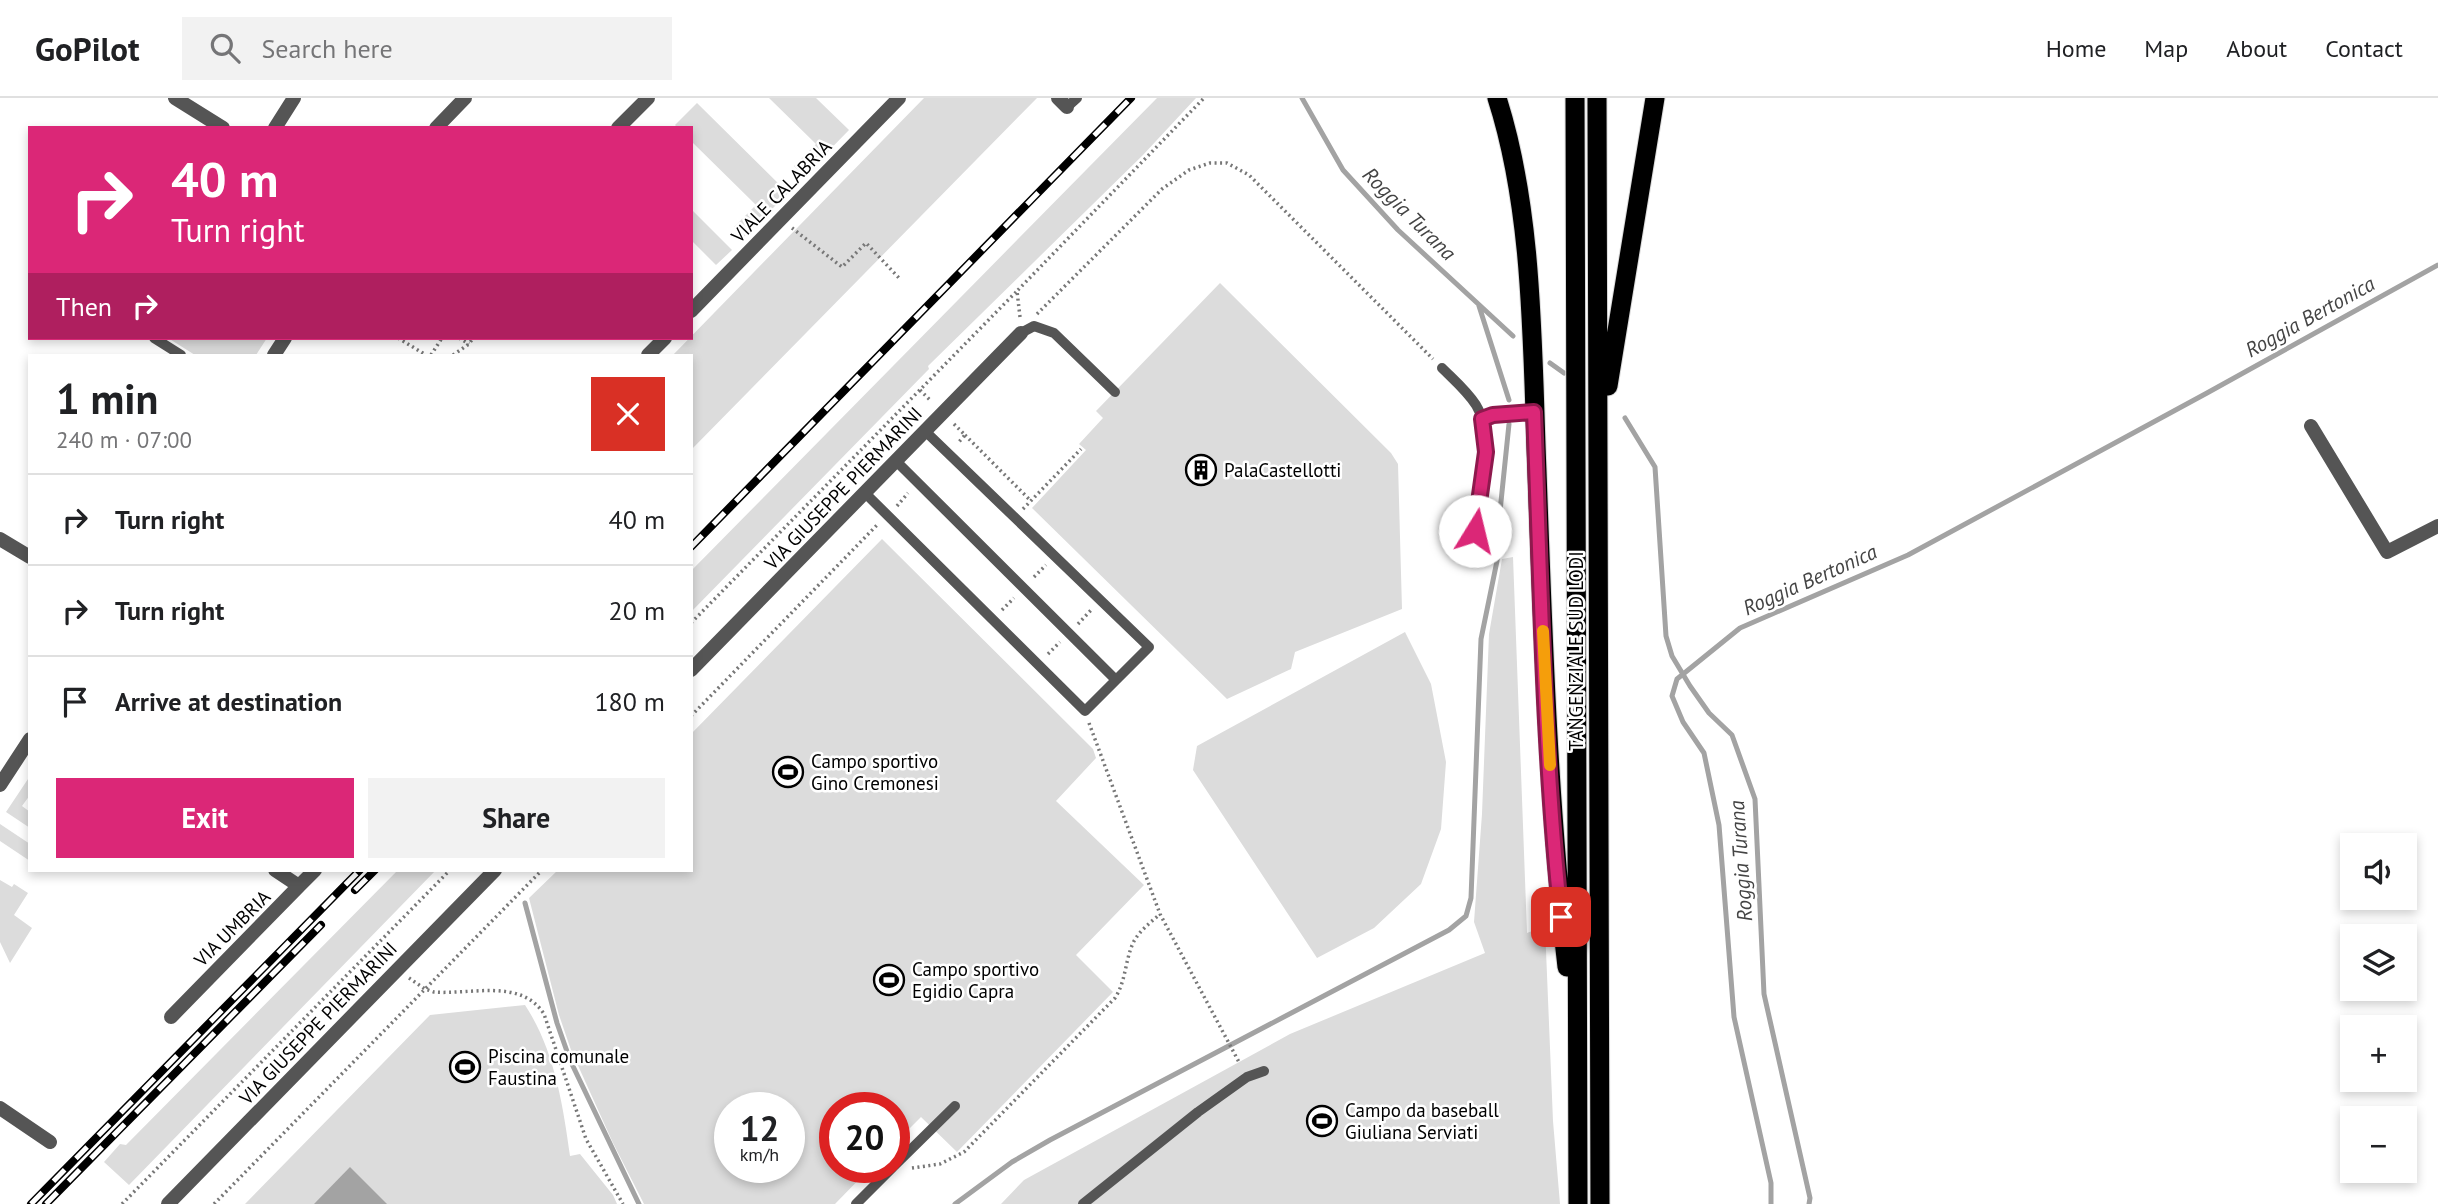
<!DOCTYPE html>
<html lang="en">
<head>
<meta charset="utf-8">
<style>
  body { margin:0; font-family:"PT Sans",sans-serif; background:#f2f2f2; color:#202124; height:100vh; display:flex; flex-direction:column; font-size:26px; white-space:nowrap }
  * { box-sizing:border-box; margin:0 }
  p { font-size:23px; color:#757577 }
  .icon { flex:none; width:38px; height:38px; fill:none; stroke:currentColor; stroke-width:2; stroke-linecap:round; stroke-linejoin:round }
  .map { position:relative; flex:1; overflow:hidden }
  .sheet { position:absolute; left:28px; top:256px; width:665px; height:518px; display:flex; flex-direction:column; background:#fff; border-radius:0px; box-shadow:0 4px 10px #0003 }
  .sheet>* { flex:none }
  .hud { position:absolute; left:28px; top:28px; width:665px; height:214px; border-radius:0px; box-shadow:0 4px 10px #0003; background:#db2777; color:#fff; overflow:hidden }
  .fabs { position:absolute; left:2340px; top:735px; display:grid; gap:14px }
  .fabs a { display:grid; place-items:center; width:77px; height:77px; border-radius:0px; background:#fff; box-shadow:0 4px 10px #0003; font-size:35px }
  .speed { position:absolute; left:714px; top:994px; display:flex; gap:14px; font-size:35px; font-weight:700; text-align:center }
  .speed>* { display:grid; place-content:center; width:91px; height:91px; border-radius:50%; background:#fff; box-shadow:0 4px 10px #0003; line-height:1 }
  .speed small { font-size:18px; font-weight:400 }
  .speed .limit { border:10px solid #d22; background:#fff; color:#111 }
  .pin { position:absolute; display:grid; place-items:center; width:60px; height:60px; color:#fff; margin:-30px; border-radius:14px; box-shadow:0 4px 10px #0006 }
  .me { position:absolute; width:77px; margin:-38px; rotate:9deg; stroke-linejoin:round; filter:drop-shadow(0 0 5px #0008) }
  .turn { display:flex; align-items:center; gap:24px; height:147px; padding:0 28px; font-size:32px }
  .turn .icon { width:91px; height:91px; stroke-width:2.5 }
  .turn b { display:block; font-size:49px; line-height:60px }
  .then { display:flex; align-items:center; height:66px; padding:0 28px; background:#0003; gap:14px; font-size:26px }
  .round { display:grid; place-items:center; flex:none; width:74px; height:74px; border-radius:0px; background:#f2f2f2 }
  .overview { display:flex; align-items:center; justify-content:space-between; height:119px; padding:0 28px }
  h1 { font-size:42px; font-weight:700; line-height:52px }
  .primary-button { display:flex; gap:14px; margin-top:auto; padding:14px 28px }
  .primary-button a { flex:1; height:80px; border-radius:0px; background:#db2777; color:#fff; font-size:28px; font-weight:700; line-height:80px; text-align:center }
  .primary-button a+a { background:#f2f2f2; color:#202124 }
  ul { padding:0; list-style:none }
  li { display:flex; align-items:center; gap:21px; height:91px; padding:0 28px; border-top:2px solid #e0e0e0 }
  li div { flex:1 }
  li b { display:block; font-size:26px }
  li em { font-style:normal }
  header { display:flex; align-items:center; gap:42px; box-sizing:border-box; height:98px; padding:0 35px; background:#fff; border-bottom:2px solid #e0e0e0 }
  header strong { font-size:33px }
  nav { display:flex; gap:38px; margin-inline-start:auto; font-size:24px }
  .search { width:490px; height:63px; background:#f2f2f2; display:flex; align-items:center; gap:18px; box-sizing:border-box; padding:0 24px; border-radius:0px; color:#757577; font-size:26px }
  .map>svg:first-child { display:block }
</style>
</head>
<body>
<header>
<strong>GoPilot</strong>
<div class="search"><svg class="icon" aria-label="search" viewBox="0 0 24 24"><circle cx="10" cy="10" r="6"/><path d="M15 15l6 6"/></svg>Search here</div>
<nav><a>Home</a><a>Map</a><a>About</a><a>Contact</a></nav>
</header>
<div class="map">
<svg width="2438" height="1106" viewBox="0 0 2438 1106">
  <rect width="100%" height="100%" fill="#fff"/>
  <path fill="#dcdcdc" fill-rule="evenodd" d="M769,0H816L849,32L804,78L794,68L816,46Z
    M924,0H1037L691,352V257H673Z
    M1157,0H1196L1143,57L928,268L929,271L691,514V473Z
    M697,5L788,95L744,139L734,129L756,107L691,43V30H678L675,27Z
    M691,111L732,152L716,167L691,142Z
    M1220,185L1391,355L1398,366L1402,511L1295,554L1291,571L1227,601L1032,410L1086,352L1079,346L1103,320L1096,313Z
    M168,240H267L256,257H195Z
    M882,441L1093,651L1096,660L1056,703L1144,787L1076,857L1113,894L957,1054L921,1019L894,1046V1010H835V1069H871L835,1106H644L613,1045L571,952L559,917L529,800L558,772H691V636ZM730,1010H789V1069H730Z
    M1513,459L1527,835L1545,828L1553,1023L1560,1106H1001L1024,1082L1290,936L1485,855L1474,824L1482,716L1489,536L1502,461Z
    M1405,534L1431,586L1446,664L1441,731L1421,786L1374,830L1317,860L1193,672L1197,648Z
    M30,678V697L22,708L30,714V730L6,714Z
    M0,726L30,746V763L0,743Z
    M398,772H436L129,1087L104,1064L120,1046L126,1047Z
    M0,782L12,789L14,786L28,795L14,817L32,830L10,865L0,844Z
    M525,907C554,951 563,1006 570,1058L580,1056L613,1097L617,1106H245L430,917Z"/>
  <path fill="#a3a3a3" d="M350,1069L387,1106H314Z"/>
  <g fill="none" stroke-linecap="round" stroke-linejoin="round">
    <path stroke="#a3a3a3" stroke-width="5" d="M1302,0L1343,72L1398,132L1513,238
      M1479,208L1509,302
      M1550,265L1564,275
      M1625,320L1655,369L1666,538L1672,558L1690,588L1709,615L1732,637L1755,701L1764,896L1810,1100L1809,1106
      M525,805L557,925L570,962L639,1106
      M955,1106L1012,1064L1050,1042L1449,832L1466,818L1471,800L1481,541L1497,463L1499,423L1509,326
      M1771,1106V1085L1734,919L1719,727L1704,655L1683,624L1672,598L1677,581L1740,530L1908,457L2207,295L2438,167"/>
    <g stroke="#dbdbdb" stroke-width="21">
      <path id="trunk" d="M1497,0C1534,115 1532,252 1537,373C1543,539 1548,704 1567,869
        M1575,0L1578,1106
        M1597,0L1600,1106
        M1608,288L1655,0"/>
    </g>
    <path stroke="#777" stroke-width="3.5" stroke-dasharray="2 3.5" stroke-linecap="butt" d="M792,130L842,169L866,145L899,180
      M1037,216L1162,91L1189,72L1210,65H1227L1249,77L1433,261
      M1020,219L1017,193L1204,0
      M398,240L426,257
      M459,240L469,246
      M431,257L442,240
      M453,257L469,246L473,240
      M920,292L931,303
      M954,326L965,337L958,345
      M965,337L1031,403
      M897,408L908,395
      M1023,411L1081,351
      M1034,479L1046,467
      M1002,512L1014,500
      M691,525L1017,193
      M1078,526L1092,511
      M1048,556L1060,544
      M691,618L879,425
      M1089,625L1160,816L1240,966
      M409,880L425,891L434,894C470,897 521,880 544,916L586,1041L623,1106
      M912,1070L940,1066L964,1054L1115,900C1126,883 1125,863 1133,845C1139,833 1150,825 1160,816
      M122,1106L450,772
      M214,1106L542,772"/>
    <path stroke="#555" stroke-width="10" d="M1067,9L1077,0
      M1021,235L1034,228L1054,235L1115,294
      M154,240L181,257
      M1442,270C1454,282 1467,293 1476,307C1498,343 1481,394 1475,433
      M1483,321L1493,317L1534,314
      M896,363L1116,582
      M865,395L1085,613L1149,549L925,333
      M894,1068L955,1008
      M856,1106L893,1069
      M1083,1106L1198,1014L1247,979L1264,973"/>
    <path stroke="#555" stroke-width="14" d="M175,0L223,30
      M1058,0L1067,9
      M275,30L294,0
      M436,30L465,0
      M618,30L648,0
      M691,213L899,0
      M274,257L285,240
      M648,257L665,240
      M2311,328L2387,454L2438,428
      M0,441L30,459
      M691,572L1021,235
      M0,687L30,641
      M299,788L315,772
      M171,919L299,788L275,772
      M0,1010L50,1044
      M168,1106L495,772"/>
    <use href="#trunk" stroke="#000" stroke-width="19"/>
    <g stroke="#000" stroke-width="8">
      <path id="rail" d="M691,449L1131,0
        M355,792L375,772
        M31,1106L360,772
        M46,1106L321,827"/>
    </g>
    <use href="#rail" stroke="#fff" stroke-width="5" stroke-dasharray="16" stroke-linecap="butt"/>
  </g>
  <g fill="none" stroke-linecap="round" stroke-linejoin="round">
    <g stroke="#8e194d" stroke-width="18">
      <path id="route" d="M1475,433L1486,354L1482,321L1493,317L1534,314C1541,482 1543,651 1561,819"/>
    </g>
    <use href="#route" stroke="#db2777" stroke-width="12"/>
    <path stroke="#f59e0b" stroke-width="12" d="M1543,533L1550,667"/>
  </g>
  <defs>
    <g id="building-ring" transform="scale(1.575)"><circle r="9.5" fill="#fff" stroke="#000" stroke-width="1.5"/><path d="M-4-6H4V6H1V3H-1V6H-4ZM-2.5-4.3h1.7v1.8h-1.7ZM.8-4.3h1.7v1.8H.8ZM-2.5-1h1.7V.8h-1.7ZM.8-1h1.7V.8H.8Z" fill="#000"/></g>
    <g id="stadium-ring" transform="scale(1.575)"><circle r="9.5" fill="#fff" stroke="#000" stroke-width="1.5"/><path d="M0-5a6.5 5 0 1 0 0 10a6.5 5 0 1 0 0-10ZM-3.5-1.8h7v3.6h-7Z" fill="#000"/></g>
  </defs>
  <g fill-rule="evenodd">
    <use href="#building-ring" x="1201" y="372"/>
    <use href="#stadium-ring" x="788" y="674"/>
    <use href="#stadium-ring" x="889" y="882"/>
    <use href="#stadium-ring" x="465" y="969"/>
    <use href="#stadium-ring" x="1322" y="1023"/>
  </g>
  <g text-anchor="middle" stroke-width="5" stroke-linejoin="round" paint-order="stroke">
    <g font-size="19" fill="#000" stroke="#fff">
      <text transform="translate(781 93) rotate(-46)" y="7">VIALE CALABRIA</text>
      <text transform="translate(843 390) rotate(-46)" y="7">VIA GIUSEPPE PIERMARINI</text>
      <text transform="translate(1576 553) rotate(-90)" y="7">TANGENZIALE SUD LODI</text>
      <text transform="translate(232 830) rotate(-45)" y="7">VIA UMBRIA</text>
      <text transform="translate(318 925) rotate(-46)" y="7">VIA GIUSEPPE PIERMARINI</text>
    </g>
    <g font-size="19" fill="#000" stroke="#fff" text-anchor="start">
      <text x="1224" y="379">PalaCastellotti</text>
      <text x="811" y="670">Campo sportivo<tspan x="811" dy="22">Gino Cremonesi</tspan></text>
      <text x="912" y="878">Campo sportivo<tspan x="912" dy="22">Egidio Capra</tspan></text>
      <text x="488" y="965">Piscina comunale<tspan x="488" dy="22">Faustina</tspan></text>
      <text x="1345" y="1019">Campo da baseball<tspan x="1345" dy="22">Giuliana Serviati</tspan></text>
    </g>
    <g font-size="21" font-style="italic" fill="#444" stroke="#fff">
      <text transform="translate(1409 116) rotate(45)" y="7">Roggia Turana</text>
      <text transform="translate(2310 219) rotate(-29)" y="7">Roggia Bertonica</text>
      <text transform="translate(1810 482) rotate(-24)" y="7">Roggia Bertonica</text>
      <text transform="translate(1741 763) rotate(-94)" y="7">Roggia Turana</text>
    </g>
  </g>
</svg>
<div class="fabs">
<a><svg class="icon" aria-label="sound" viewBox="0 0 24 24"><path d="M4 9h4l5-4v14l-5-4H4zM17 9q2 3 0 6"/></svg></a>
<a><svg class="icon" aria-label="layers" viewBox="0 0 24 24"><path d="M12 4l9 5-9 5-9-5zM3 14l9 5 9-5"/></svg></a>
<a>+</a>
<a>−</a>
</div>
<div class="speed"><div>12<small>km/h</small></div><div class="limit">20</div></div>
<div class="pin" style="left:1561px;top:819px;background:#d93025"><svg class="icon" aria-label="arrive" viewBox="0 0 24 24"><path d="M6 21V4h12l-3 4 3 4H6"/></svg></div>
<svg class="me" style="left:1475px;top:433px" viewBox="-20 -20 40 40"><circle r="19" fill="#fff"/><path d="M0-13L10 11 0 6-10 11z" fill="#db2777"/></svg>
<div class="hud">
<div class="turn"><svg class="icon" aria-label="right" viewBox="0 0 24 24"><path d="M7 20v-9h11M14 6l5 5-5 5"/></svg><div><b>40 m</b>Turn right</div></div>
<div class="then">Then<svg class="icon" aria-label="right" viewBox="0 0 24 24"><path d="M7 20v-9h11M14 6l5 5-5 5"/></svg></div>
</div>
<section class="sheet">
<div class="overview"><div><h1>1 min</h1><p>240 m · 07:00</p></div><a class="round" style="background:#d93025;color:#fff"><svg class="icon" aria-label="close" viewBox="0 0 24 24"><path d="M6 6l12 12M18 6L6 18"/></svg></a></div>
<ul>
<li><svg class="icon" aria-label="right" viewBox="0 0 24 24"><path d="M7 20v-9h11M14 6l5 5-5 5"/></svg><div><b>Turn right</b></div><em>40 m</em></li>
<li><svg class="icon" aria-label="right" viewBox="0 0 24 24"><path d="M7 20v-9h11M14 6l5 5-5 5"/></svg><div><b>Turn right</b></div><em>20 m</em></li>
<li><svg class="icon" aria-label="arrive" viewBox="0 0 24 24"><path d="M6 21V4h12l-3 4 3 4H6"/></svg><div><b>Arrive at destination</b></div><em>180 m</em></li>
</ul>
<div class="primary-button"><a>Exit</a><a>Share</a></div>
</section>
</div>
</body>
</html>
